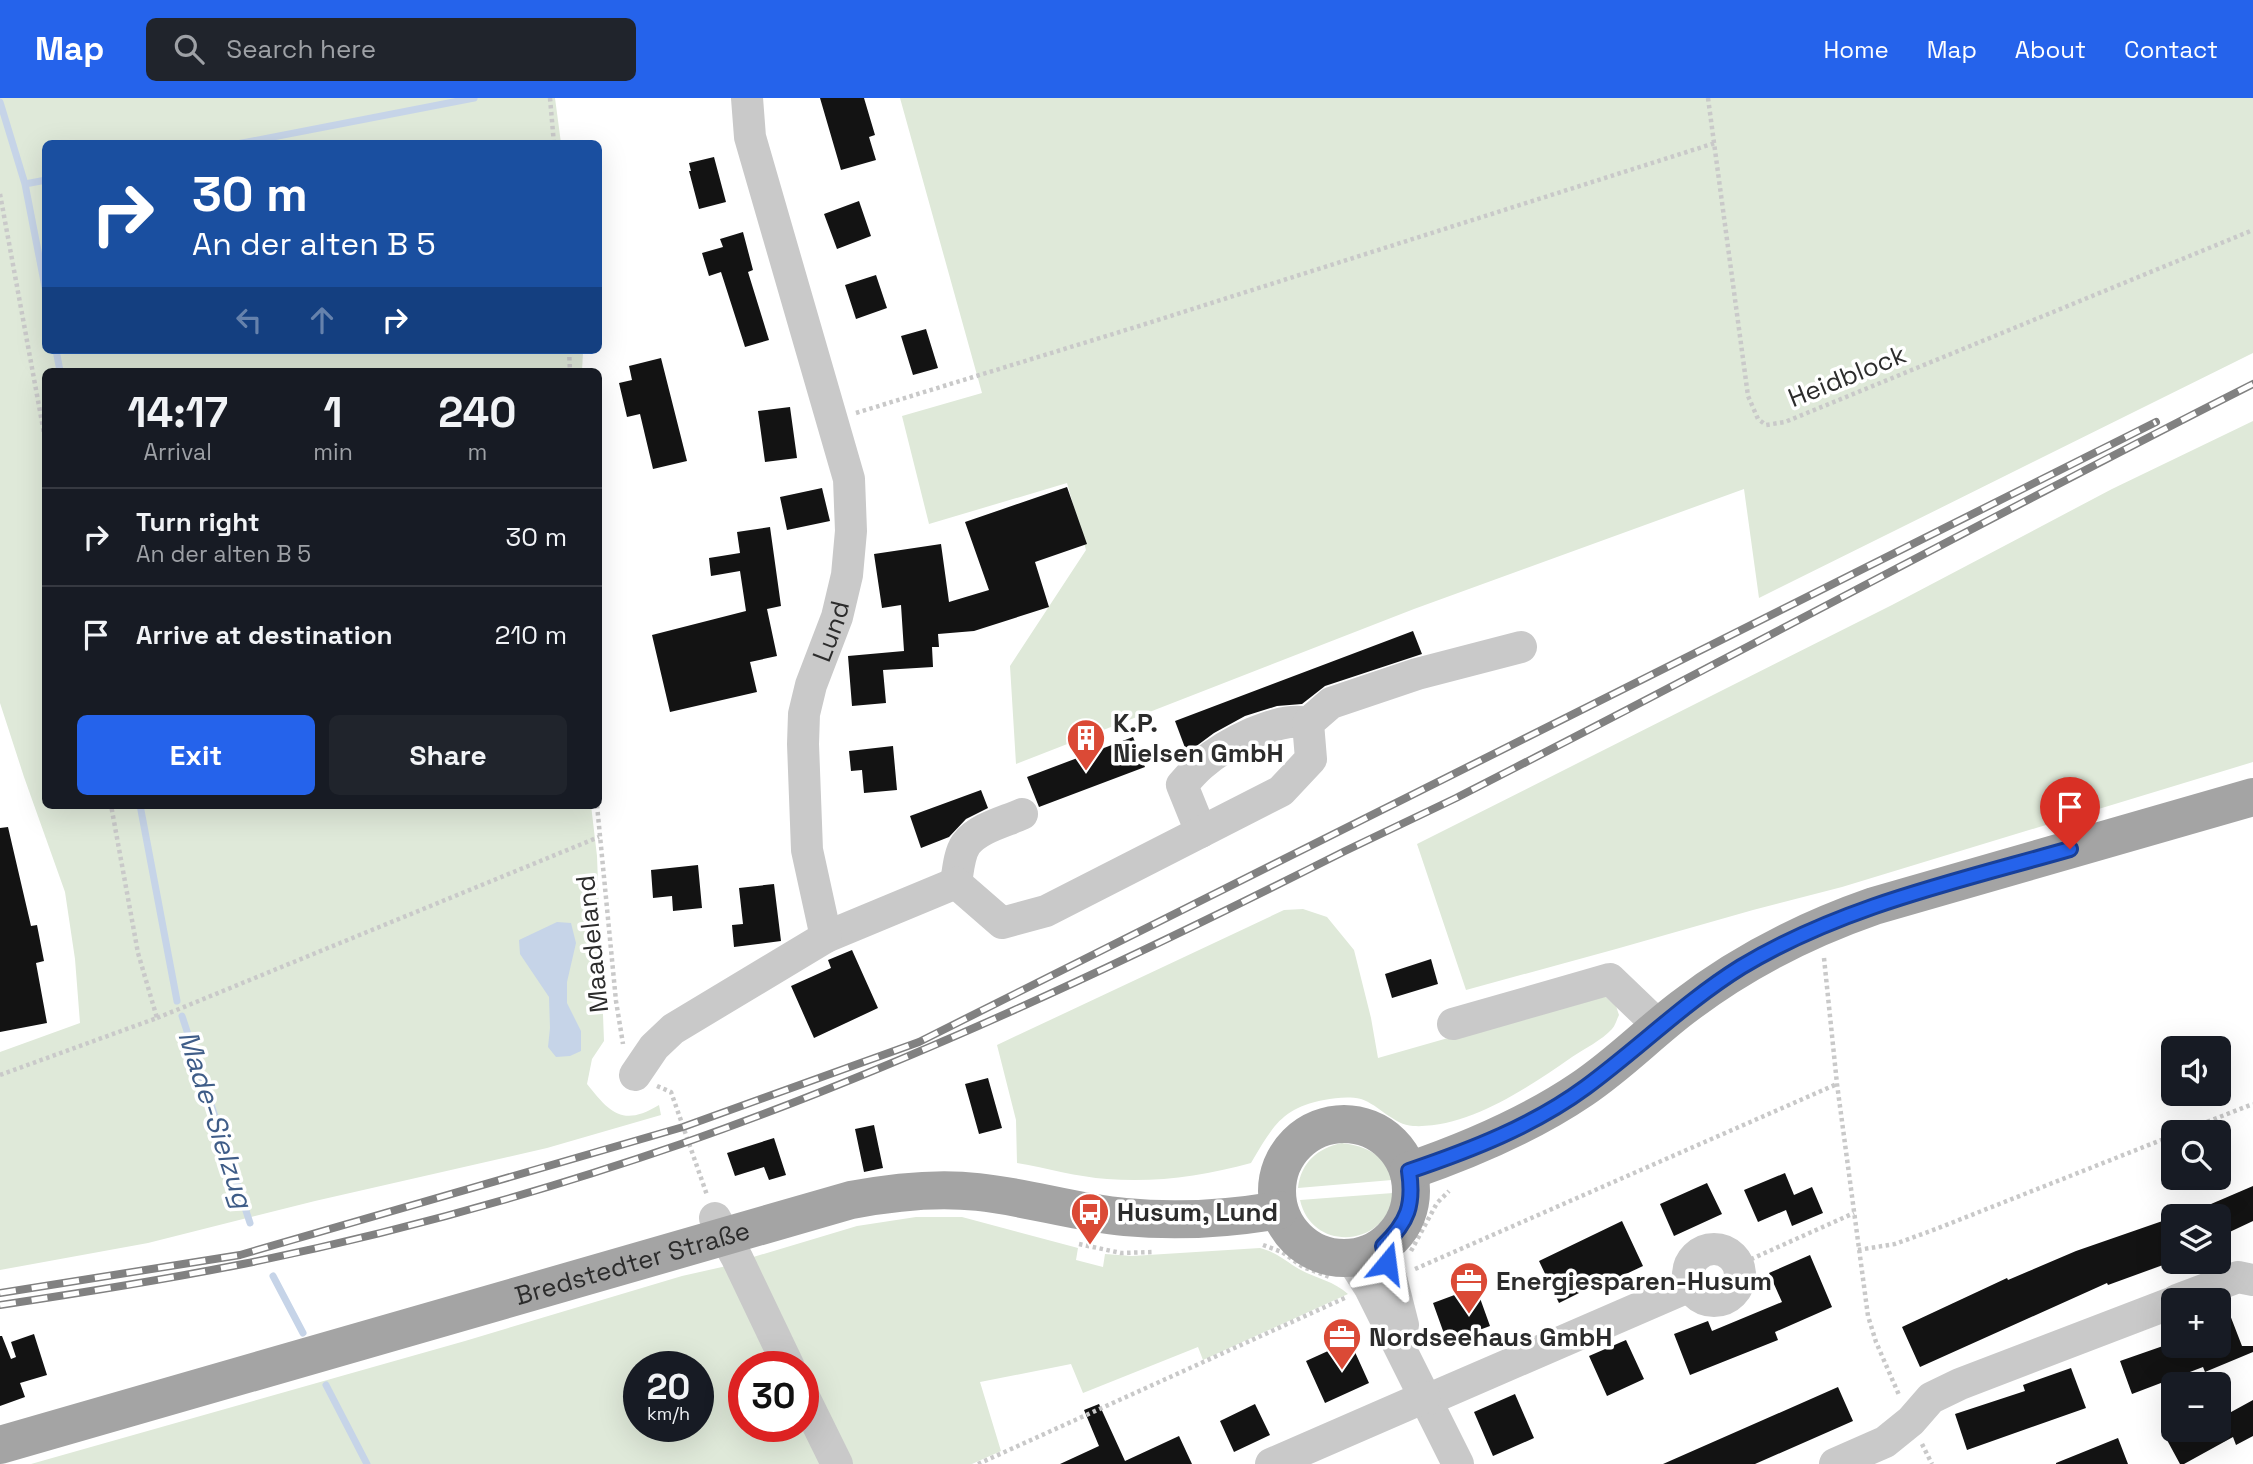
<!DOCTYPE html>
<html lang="en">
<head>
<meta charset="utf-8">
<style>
  body { margin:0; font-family:"Space Grotesk",sans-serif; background:#20242c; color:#f1f3f6; height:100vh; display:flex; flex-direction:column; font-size:26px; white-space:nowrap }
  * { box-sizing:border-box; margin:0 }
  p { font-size:23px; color:#9ea1a6 }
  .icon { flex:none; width:38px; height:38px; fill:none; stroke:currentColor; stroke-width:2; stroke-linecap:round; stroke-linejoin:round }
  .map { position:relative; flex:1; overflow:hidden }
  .drawer { position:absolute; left:42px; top:270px; width:560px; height:441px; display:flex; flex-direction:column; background:#171b24; border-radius:10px; box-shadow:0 7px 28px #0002 }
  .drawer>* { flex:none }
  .banner { position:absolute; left:42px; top:42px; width:560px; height:214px; border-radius:10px; box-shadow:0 7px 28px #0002; background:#1a4fa0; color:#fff; overflow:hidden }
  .buttons { position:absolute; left:2161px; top:938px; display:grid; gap:14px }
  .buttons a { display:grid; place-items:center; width:70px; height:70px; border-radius:10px; background:#171b24; box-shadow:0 7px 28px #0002; font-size:35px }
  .speed { position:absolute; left:623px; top:1253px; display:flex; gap:14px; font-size:35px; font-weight:700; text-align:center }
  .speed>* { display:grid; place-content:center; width:91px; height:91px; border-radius:50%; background:#171b24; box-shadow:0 7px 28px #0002; line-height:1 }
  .speed small { font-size:18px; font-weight:400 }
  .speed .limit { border:10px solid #d22; background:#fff; color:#111 }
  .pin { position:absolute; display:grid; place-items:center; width:60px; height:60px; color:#fff; margin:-72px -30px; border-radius:50% 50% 50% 0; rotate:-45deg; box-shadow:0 0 7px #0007 }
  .pin .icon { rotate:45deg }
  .me { position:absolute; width:77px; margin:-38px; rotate:16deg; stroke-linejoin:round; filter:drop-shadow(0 0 5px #0008) }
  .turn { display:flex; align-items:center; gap:24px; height:147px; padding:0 35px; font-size:32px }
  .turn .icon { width:91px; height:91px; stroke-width:2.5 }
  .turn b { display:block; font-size:49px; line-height:60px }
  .lanes { display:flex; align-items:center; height:66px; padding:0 35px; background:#0003; justify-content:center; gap:35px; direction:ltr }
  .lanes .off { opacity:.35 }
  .eta { display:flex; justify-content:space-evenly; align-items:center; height:119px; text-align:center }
  .eta b { font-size:42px; font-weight:800; line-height:49px }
  .cta { display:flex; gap:14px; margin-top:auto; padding:14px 35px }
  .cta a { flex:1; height:80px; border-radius:10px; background:#2563eb; color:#fff; font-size:28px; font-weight:800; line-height:80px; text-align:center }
  .cta a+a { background:#20242c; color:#f1f3f6 }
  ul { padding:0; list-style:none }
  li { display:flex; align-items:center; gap:21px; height:98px; padding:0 35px; border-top:2px solid #363941 }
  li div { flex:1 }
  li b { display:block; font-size:26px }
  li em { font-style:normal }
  header { display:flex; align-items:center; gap:42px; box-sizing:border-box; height:98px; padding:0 35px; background:#2563eb; color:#fff }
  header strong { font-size:33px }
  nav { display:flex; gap:38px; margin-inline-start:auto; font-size:24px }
  .search { width:490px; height:63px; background:#20242c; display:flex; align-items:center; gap:18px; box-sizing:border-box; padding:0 24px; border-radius:10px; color:#9ea1a6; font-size:26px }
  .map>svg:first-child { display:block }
</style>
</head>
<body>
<header>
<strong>Map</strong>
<div class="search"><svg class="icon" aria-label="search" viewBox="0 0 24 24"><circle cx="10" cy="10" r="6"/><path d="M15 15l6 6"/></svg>Search here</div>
<nav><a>Home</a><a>Map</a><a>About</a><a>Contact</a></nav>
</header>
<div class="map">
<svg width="2253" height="1366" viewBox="0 0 2253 1366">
  <rect width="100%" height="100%" fill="#fff"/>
  <path fill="#dfe9d9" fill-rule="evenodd" d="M0,0H555L561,45L46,46V252H583V254L582,273H46V707H591L597,758L604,943L592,961L587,986C610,1015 623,1029 659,1007L661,1017L547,1050L315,1103L148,1145L0,1172V954L80,925L75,861L65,794L24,679L0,605Z
    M900,0H2253V255L1759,500L1744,391L1414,511L1016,666L1010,568L1086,452L1067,385L929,426L902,318L982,295Z
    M2253,323V664L1842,789L1753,812L1616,851L1466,892L1417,746L1892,507L2112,391Z
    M1303,811L1327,819L1354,852L1371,920L1378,960L1602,896L1616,908L1619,917C1617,921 1615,928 1612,931C1602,942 1584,951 1572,959C1529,989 1468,1031 1413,1028C1394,1027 1379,1007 1361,1001C1348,998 1336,1000 1324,1002C1281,1010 1272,1030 1251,1065C1204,1078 1155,1085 1107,1081C1077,1079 1047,1070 1017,1065L1016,1022L997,947L1284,812Z
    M1342,1045C1367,1048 1385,1057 1392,1082L1298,1090C1301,1064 1318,1050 1342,1045Z
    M1393,1095C1389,1149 1312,1156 1300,1102Z
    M916,1119H962L1078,1150L1076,1162L1103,1169L1105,1156L1132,1158L1260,1150C1276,1154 1286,1163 1299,1171C1315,1180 1334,1183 1348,1196L1203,1262L1198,1249L1083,1295L1071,1266L980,1284L1001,1353L972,1366H844L803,1283V1269L750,1160L857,1128Z
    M731,1167L781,1269H744V1328H803L827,1366H31L465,1243L682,1178ZM639,1269H698V1328H639Z"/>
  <path fill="#c6d4e8" d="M557,824L571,825L576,845L567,884V905L581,933V953L570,958L556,959L548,949L550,930L549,899L520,856L519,842Z"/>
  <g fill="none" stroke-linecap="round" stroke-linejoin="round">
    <path stroke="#c6d4e8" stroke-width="7" d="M0,4L25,86L46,194
      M237,46L474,0
      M25,86L46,82
      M56,252L60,273
      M140,707L177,903
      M182,918L250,1125
      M273,1178L303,1235
      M326,1287L367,1366"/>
  </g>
  <path fill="#131313" d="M820,0H864L875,37L869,39L876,62L841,72Z
    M714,59L726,104L699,111L689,73H691L689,65Z
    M859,103L871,138L837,151L824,116Z
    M743,134L753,172L748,174L769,242L745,249L721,174L709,178L702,155L723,149L720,141Z
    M876,177L887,210L856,221L845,187Z
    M926,231L938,270L913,277L901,238Z
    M661,260L687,363L653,371L640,316L627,319L619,285L632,282L629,268Z
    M790,309L797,360L765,364L758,313Z
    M1067,389L1087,446L1035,464L1049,509L974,533L938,536L939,549H932L933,569L883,572L886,605L852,608L848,558L904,553L901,507L882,510L874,456L941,446L949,504L989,492L965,424Z
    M822,390L830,423L787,432L780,399Z
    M770,429L781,508L767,511L777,558L750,564L757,594L670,614L652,537L746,513L740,473L711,478L709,460L740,455L737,434Z
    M1413,533L1422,556L1325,588L1302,606L1277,608L1245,618L1214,635L1187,655L1175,623Z
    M1133,639L1145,669L1039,709L1027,679Z
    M893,648L897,692L864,695L862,672L851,673L849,653Z
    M981,692L988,710L966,721L949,739L921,750L910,718Z
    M8,729L31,828L37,827L44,863L36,865L47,925L0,934V730Z
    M698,767L702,810L673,813L672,798L653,800L651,772Z
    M774,786L781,843L734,849L732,827L743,826L739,790Z
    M852,852L878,910L814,940L791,888L831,870L828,862Z
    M1431,861L1438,886L1392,900L1385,876Z
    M988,980L1002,1030L979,1036L965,986Z
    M874,1027L883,1070L864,1074L855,1031Z
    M774,1040L786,1077L769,1082L764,1069L735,1078L727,1055Z
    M1785,1075L1794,1097L1812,1089L1823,1115L1792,1128L1786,1112L1758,1124L1744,1092Z
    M1707,1085L1722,1116L1674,1138L1660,1106Z
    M2253,1088V1123L2219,1139V1118H2183Z
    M2174,1119V1163L2108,1187L2107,1185L1920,1269L1902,1229L2007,1180L2008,1182L2076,1153Z
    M1622,1123L1643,1168L1609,1184L1607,1181L1559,1205L1539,1163Z
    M1810,1157L1832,1209L1775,1234L1778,1242L1690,1277L1674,1236L1708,1223L1712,1233L1782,1204L1769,1175Z
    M1476,1189L1490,1228L1447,1244L1433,1205Z
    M2225,1204L2242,1248H2253V1254L2205,1274L2203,1269L2132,1296L2120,1263L2163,1248H2219V1206Z
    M34,1236L47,1277L20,1285L25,1299L0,1308V1238H2L11,1261L16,1259L11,1244Z
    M1626,1242L1644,1281L1607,1298L1589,1258Z
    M1350,1243L1369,1285L1325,1305L1306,1263Z
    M2071,1270L2086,1310L1967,1352L1955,1316L2025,1293L2023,1287Z
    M1838,1289L1853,1323L1755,1366H1663Z
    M1515,1296L1534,1340L1493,1358L1474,1314Z
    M2253,1302V1338L2236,1347L2233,1339L2184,1366H2180L2167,1342L2185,1332H2228L2222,1319Z
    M1099,1306L1125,1363L1179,1338L1192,1366H1060L1099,1348L1084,1312Z
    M1255,1306L1270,1337L1234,1354L1220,1323Z
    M2118,1340L2128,1366H2056V1365Z"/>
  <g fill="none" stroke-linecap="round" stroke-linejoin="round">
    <path stroke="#c9c9c9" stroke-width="4.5" stroke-dasharray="3.5 3.5" stroke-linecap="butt" d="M550,0L554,46
      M1708,0L1748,298L1758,321L1766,327L1785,324L2253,132
      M0,96L46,346
      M569,252L570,273
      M856,315L1139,228L1715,45
      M597,707L616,903L623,946
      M1824,860L1837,986L1868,1218L1876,1244L1899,1297
      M157,920L599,739
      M0,977L157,920L138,855L111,707
      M657,988L671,994L707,1097
      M2181,1034L2253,1006
      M1079,1146L1121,1155L1153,1154
      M1263,1147L1282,1154L1303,1169L1330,1179
      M1858,1152L1895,1146L1936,1131L2174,1037
      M1411,1153L1437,1105L1449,1093
      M1738,1167L1854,1115
      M1415,1171L1837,986
      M1922,1346L1932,1366
      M978,1366L1347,1199"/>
    <g stroke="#c9c9c9" stroke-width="32">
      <path d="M1201,734L1182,687C1188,680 1194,673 1201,667C1225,646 1277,618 1308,625"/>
      <path d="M956,785C958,773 959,756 966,746C978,730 1004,724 1022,716"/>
      <path d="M826,839L956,785L1002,825L1046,813L1281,693L1311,661L1308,625L1331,605L1417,576L1521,549"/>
      <path d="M1453,926L1610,881L1659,928"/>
      <path id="s1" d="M635,977L654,949L673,931L826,839L807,752L803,646L804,616L811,587L837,519L847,477L851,433L849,381L750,39L747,0"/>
      <path d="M715,1120L737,1160L789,1269"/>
      <path d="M1383,1148L1403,1227"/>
      <circle cx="1714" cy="1177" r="26"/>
      <path d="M1351,1160L1370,1190L1458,1366"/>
      <path d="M2177,1202L2238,1179L2253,1182"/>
      <path d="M803,1297L837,1366"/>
      <path d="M1427,1302L1690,1188"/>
      <path d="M1271,1366L1425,1299"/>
      <path d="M1835,1366L1885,1344L1911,1323L1931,1300L1960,1286L2174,1204"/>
    </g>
    <g stroke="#a4a4a4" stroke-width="38">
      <circle cx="1344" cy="1093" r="67"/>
      <path d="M1409,1073C1470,1052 1529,1027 1582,991C1618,967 1648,936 1682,910C1740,865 1805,832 1874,808L2253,699"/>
      <path id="s2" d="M0,1347L851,1102C893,1094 935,1089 978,1094C1027,1099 1076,1115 1125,1119C1177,1124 1227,1121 1279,1112"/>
    </g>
    <g stroke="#818181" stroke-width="8">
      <path id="rail" d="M0,1195L240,1157L683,1029L919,944L2156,324
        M0,1207C81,1195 162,1182 243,1166C391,1136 538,1095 681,1046C910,966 1129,862 1345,753C1382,735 1419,718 1456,700C1723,564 1986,421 2253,286"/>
    </g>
    <use href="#rail" stroke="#fff" stroke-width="5" stroke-dasharray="16" stroke-linecap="butt"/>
  </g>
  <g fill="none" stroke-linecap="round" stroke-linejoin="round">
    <g stroke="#184099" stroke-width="18">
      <path id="route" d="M1387,1165L1383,1148C1408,1124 1414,1107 1409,1073C1471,1052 1533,1028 1586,989C1639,950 1685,904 1741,869C1842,808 1958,783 2070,751"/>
    </g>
    <use href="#route" stroke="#2563eb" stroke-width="12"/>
  </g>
  <defs>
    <g id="building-pin" transform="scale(2.0125)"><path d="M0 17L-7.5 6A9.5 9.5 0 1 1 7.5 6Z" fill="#db4a36" stroke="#fff"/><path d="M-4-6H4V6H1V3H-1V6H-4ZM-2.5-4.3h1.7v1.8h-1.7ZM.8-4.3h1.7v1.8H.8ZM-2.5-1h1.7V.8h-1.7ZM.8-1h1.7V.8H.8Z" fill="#fff"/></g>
    <g id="bus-pin" transform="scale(2.0125)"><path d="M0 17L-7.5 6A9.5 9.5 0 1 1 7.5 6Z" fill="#db4a36" stroke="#fff"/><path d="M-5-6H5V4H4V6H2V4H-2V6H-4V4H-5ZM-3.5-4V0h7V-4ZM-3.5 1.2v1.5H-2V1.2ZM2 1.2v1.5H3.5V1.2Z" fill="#fff"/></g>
    <g id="office-pin" transform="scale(2.0125)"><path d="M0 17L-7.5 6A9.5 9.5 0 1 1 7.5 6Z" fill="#db4a36" stroke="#fff"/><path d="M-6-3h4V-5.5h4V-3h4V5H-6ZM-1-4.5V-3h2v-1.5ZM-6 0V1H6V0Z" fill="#fff"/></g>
  </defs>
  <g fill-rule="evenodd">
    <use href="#building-pin" x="1086" y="640"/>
    <use href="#bus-pin" x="1090" y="1114"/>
    <use href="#office-pin" x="1469" y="1183"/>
    <use href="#office-pin" x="1342" y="1239"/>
  </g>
  <g text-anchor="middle" stroke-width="7" stroke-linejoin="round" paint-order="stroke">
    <g font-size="26" fill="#2c2c2c" stroke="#fff">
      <text transform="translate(1847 278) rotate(-22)" y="9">Heidblock</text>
      <text dy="9" stroke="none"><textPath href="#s1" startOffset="551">Lund</textPath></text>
      <text transform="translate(592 846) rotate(-96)" y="9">Maadeland</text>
      <text dy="9" stroke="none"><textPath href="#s2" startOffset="658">Bredstedter Straße</textPath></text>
    </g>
    <g font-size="26" font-weight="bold" fill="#2c2c2c" stroke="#fff" text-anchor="start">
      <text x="1113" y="634">K.P.<tspan x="1113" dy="30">Nielsen GmbH</tspan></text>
      <text x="1117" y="1123">Husum, Lund</text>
      <text x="1496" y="1192">Energiesparen-Husum</text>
      <text x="1369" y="1248">Nordseehaus GmbH</text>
    </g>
    <g font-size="28" font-style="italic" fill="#3f5d88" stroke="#fff">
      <text transform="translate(216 1021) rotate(72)" y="10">Made-Sielzug</text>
    </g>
  </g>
</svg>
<div class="buttons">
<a><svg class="icon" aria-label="sound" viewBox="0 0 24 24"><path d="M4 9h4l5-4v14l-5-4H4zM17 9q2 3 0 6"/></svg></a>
<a><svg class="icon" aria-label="search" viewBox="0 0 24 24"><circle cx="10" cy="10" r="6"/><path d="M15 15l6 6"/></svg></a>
<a><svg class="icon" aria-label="layers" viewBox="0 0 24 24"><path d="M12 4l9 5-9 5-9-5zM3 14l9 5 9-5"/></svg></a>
<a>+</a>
<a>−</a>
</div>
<div class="speed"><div>20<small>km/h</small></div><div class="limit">30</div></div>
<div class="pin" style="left:2070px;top:751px;background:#d93025"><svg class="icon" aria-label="arrive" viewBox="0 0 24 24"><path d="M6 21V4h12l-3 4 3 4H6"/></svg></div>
<svg class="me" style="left:1387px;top:1165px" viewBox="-20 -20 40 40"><path d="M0-17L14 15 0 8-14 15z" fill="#2563eb" stroke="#fff" stroke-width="4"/></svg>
<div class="banner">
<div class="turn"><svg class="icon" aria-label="right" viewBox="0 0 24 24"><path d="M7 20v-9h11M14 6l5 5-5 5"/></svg><div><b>30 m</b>An der alten B 5</div></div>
<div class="lanes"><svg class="icon off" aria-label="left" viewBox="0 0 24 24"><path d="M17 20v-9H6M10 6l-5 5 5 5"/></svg><svg class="icon off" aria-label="ahead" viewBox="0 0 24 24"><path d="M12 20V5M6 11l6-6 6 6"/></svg><svg class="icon" aria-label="right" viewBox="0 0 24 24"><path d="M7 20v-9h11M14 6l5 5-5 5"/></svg></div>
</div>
<section class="drawer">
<div class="eta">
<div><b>14:17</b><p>Arrival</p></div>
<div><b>1</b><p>min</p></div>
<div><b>240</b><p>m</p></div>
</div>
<ul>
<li><svg class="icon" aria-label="right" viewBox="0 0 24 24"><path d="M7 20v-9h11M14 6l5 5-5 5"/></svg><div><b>Turn right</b><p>An der alten B 5</p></div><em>30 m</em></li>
<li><svg class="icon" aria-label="arrive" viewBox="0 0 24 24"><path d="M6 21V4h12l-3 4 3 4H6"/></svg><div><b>Arrive at destination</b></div><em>210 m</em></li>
</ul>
<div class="cta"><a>Exit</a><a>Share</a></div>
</section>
</div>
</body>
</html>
